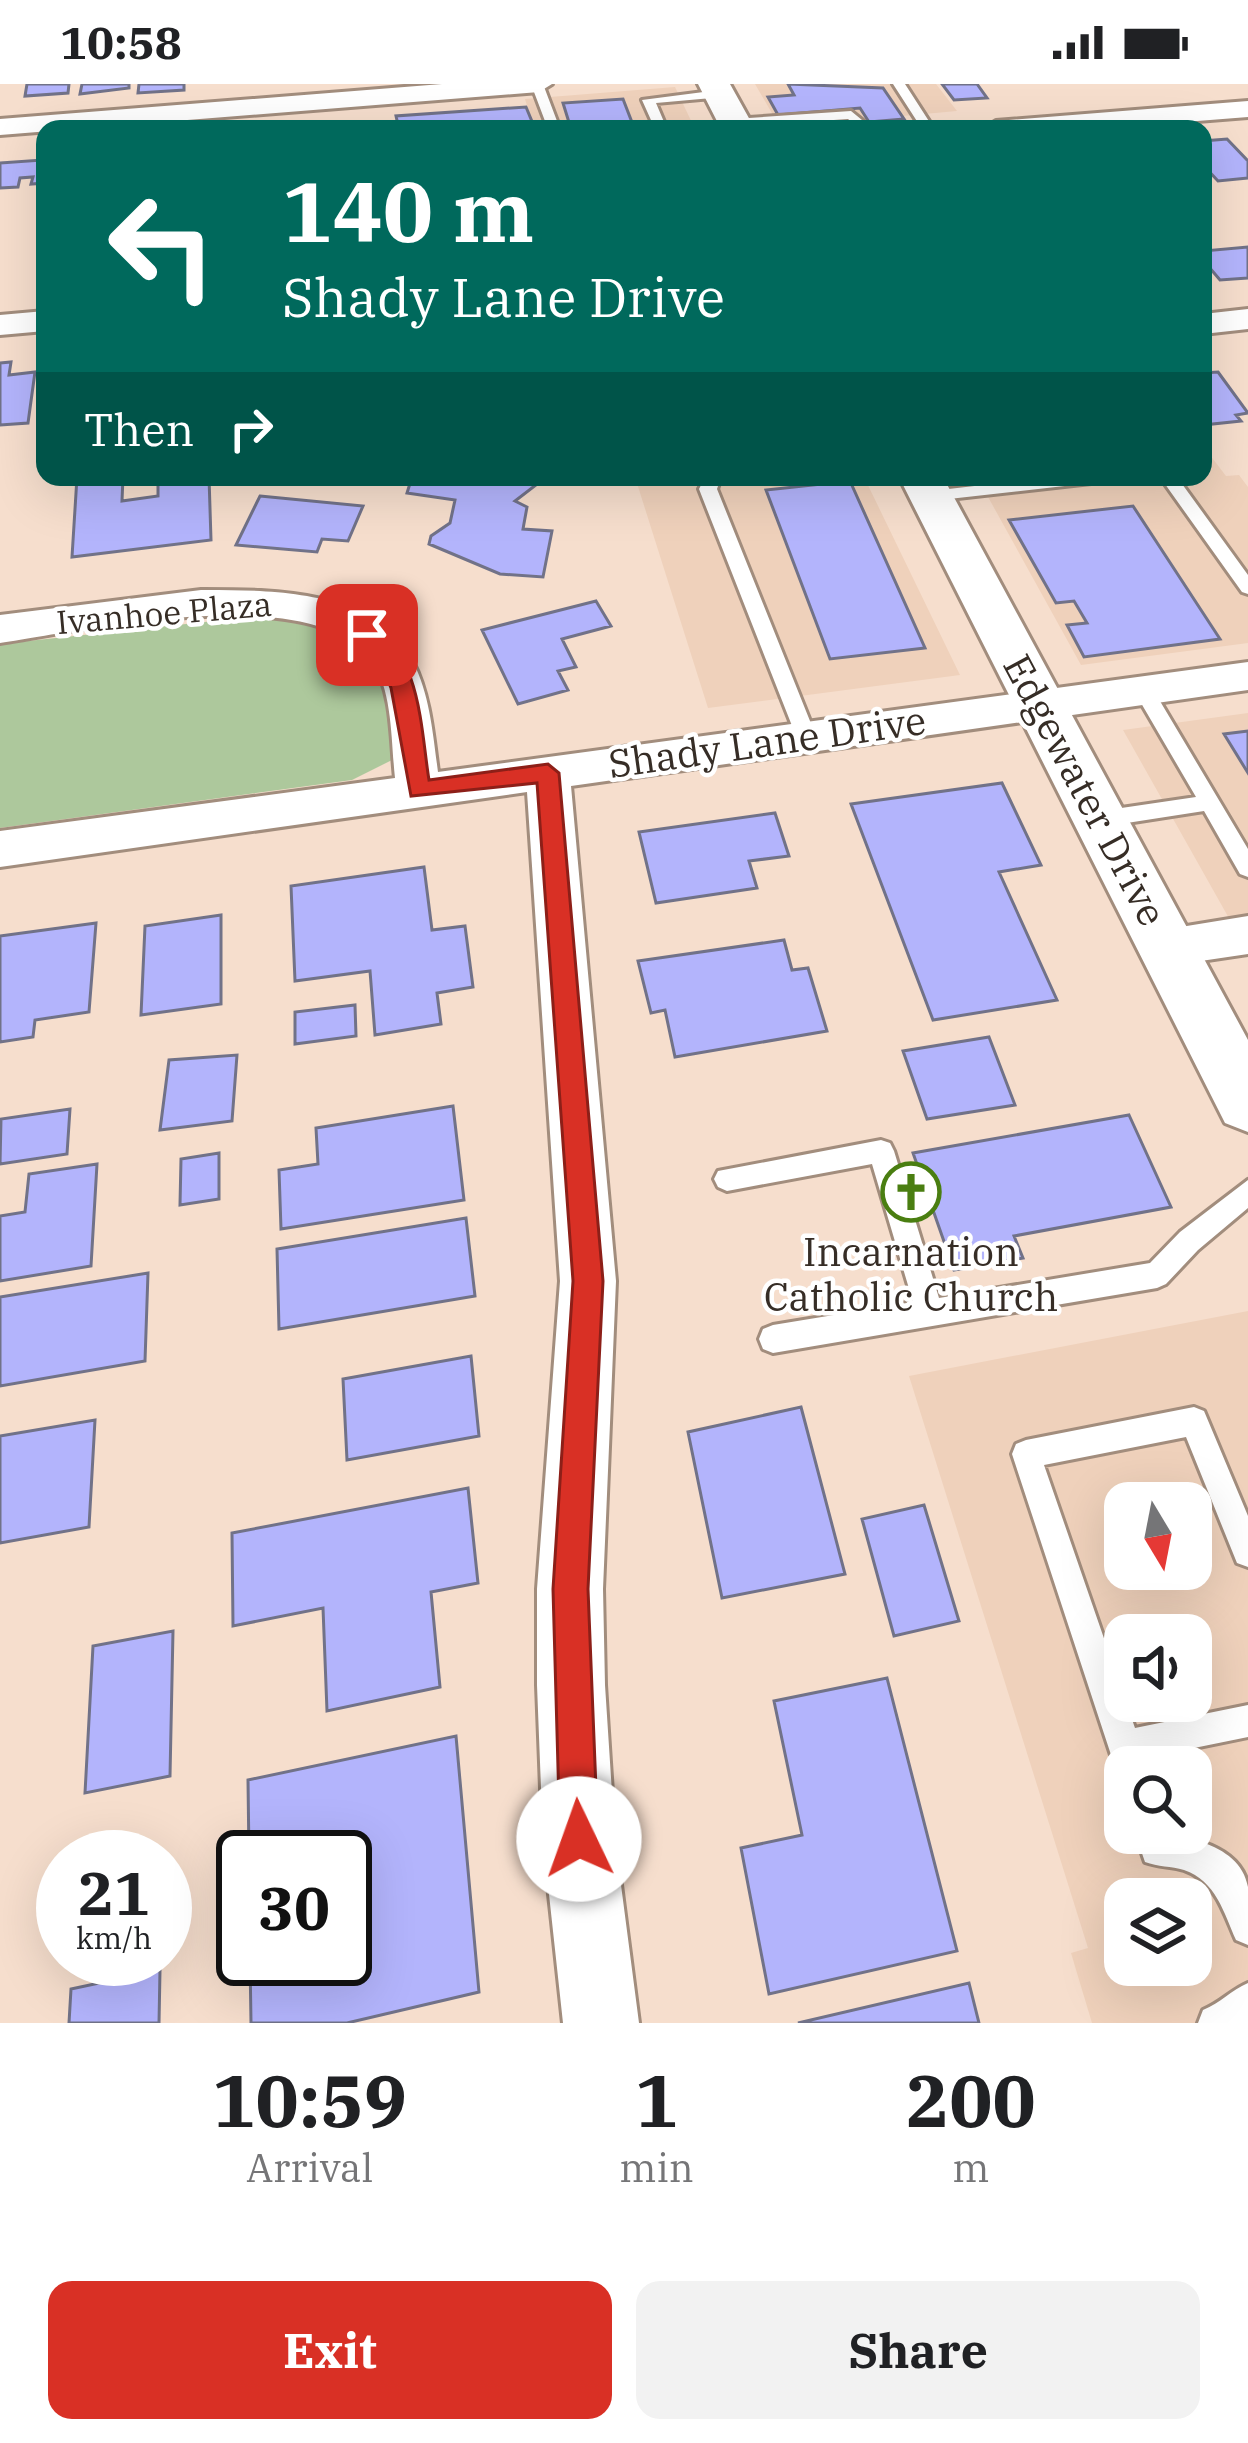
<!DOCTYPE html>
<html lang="en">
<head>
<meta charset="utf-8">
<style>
  body { margin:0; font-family:"IBM Plex Serif",serif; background:#f2f2f2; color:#202124; height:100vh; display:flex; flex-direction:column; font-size:45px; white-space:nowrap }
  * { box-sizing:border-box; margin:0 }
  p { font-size:39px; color:#757577 }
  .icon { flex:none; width:66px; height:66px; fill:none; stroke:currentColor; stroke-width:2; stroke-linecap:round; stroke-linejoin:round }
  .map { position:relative; height:1939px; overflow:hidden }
  .sheet { display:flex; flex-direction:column; background:#fff; flex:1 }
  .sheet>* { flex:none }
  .top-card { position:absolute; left:36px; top:36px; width:1176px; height:366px; border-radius:24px; box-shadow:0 12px 48px #0002; background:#00695c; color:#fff; overflow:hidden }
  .needle { width:78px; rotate:170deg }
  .buttons { position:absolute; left:1104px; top:1398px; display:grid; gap:24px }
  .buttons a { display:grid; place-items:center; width:108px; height:108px; border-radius:24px; background:#fff; box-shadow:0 12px 48px #0002; font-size:60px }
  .speed { position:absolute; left:36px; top:1746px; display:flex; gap:24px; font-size:60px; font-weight:700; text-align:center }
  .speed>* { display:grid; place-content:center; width:156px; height:156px; border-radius:50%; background:#fff; box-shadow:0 12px 48px #0002; line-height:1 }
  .speed small { font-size:30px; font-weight:400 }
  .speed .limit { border:6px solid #111; border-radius:18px; background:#fff; color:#111 }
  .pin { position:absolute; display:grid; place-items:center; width:102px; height:102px; color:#fff; margin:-51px; border-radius:24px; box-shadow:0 6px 18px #0006 }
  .me { position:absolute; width:132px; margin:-66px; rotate:357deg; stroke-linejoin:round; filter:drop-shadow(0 0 9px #0008) }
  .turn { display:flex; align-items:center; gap:42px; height:252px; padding:0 48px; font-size:54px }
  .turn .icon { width:156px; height:156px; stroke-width:2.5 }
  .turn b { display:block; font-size:84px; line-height:102px }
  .then { display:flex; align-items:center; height:114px; padding:0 48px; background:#0003; gap:24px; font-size:45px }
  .eta { display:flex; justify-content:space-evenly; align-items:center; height:204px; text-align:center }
  .eta b { font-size:72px; font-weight:800; line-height:84px }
  .primary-button { display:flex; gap:24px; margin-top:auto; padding:24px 48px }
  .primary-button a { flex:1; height:138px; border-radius:24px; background:#d93025; color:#fff; font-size:48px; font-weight:800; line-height:138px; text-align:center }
  .primary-button a+a { background:#f2f2f2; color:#202124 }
  .status { display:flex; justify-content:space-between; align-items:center; height:84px; padding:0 60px; background:#fff; direction:ltr }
  .status svg { height:33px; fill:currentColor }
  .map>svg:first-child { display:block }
</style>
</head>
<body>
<div class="status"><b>10:58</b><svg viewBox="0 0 49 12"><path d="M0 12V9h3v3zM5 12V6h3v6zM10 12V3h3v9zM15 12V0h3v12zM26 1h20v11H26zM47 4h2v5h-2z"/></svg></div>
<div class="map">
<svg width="1248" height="1939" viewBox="0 0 1248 1939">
  <rect width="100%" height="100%" fill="#f6decd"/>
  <path fill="#efd1bb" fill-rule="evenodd" d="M755,0H936L957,27L780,43Z
    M675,3L695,45H534L525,15Z
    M1203,362L1226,392L1239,391L1248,403V559L1081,581L977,393H1203Z
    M635,393H864L960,591L708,624Z
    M1248,629V868L1123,646Z
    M1248,1227V1939H1092L1071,1869L1088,1864L909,1292ZM1125,1419H1191V1485H1125ZM1125,1551H1191V1617H1125ZM1125,1683H1191V1749H1125ZM1125,1815H1191V1881H1125Z"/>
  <path fill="#adc89c" d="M269,531C305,538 367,550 384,589C395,612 395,647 400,672L352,696L0,744V560Z"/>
  <path fill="#b3b4fc" stroke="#717288" stroke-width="3" d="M27,0H69L68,9L25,12Z
    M82,0H129V4L80,10Z
    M139,0H184V6L138,9Z
    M788,0L883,4L904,35L869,38L860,24L778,31L768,13L794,11Z
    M942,0H977L987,14L954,16Z
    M623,15L633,41L571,45L563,19Z
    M526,23L533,40L452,45L451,39L399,45L396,32Z
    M1227,55L1248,77V94L1218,97L1203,81V57Z
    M42,76L45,99L31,100L33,93L20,94L18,103L0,104V79Z
    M1248,163V194L1220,196L1203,176V167Z
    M11,278L9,291L35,288L28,339L0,341V279Z
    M1218,288L1248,329L1236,331L1241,337L1203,341V289Z
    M77,393H123L122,417L158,412V393H209L211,456L72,473Z
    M412,393L545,394L515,417L527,423L523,445L552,447L543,493L500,490L429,460L431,452L450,439L455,416L407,409Z
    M850,397L925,564L830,575L766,406Z
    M260,412L363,422L348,457L322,455L317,468L236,461Z
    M1133,422L1220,555L1084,573L1067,541L1087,539L1074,517L1056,519L1009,436Z
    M596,517L611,542L562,555L576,583L558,587L568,606L518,620L482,546Z
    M1248,647V689L1224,650Z
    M1002,699L1041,781L999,788L1057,916L933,936L851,720Z
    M775,729L789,772L749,777L757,804L656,819L639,748Z
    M424,783L432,846L465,842L473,903L437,909L441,940L375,951L370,887L295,897L291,802Z
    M221,831V920L141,931L145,842Z
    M96,839L89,928L35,936L33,953L0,958V852Z
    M784,856L792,886L808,884L827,947L675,973L665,926L651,929L638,877Z
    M355,921L356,952L295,960V928Z
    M989,953L1015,1021L927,1035L903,967Z
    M237,971L232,1037L160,1046L169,976Z
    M453,1022L464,1116L281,1145L279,1086L318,1080L316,1044Z
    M70,1025L67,1070L0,1080L1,1035Z
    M1129,1031L1171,1123L1014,1152L1023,1174L954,1186L913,1069Z
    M219,1069V1115L180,1121L181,1075Z
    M97,1080L91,1182L0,1197V1132L25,1128L29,1090Z
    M466,1134L475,1212L279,1245L277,1165Z
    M148,1189L145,1277L0,1302V1213Z
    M471,1272L479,1352L347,1376L343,1295Z
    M801,1323L845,1490L722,1514L688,1348Z
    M95,1336L89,1443L0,1459V1352Z
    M468,1404L478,1499L431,1508L440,1603L327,1627L323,1524L233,1542L232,1449Z
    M924,1421L959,1537L894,1552L862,1435Z
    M173,1547L170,1692L85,1709L93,1562Z
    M887,1594L957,1867L769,1910L741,1764L802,1751L774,1617Z
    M456,1652L479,1908L347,1939H251L250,1875H345V1773H249L248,1696Z
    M160,1886L159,1939H69L71,1905Z
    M969,1899L979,1939H798Z"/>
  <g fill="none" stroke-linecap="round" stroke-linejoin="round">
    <g stroke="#a28d7d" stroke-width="6">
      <path id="service" d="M531,0H543L560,45H548Z
        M893,0H905L934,45H922Z
        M719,6L723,13L656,19L667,45H655L642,16Z
        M851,27L873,45H860L848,35L734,43L728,39L734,35Z
        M705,393H721L717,405L816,652L813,657H799L796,652L699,405Z
        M1054,393H1108L1100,398L931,417L922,412L931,407Z
        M1160,393H1177L1248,491V510L1242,508Z
        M1144,600L1151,602L1248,765V793L1240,790L1204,727L1101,743L1090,735L1101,727L1196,713L1134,607Z
        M881,1056L890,1059L894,1067L939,1214L1150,1179L1180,1148L1248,1096V1124L1198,1166L1166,1200L1157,1204L773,1269L763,1265L759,1255L763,1245L773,1241L913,1218L872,1080L727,1107L718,1103L714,1095L718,1087Z
        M1194,1323L1204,1327L1248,1432V1483L1237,1479L1186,1353L1044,1381L1135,1644L1248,1621V1653L1145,1674L1147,1683H1125V1697L1119,1695L1115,1683L1012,1370L1016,1360L1026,1356Z
        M1135,1749C1172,1749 1240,1756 1248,1803C1248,1821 1248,1843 1248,1861L1236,1856C1224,1829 1216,1797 1184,1786C1171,1782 1158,1783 1145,1778Z
        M1248,1899V1939H1198L1203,1926C1221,1919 1231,1906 1248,1899Z"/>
    </g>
    <g stroke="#a28d7d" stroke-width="6">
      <path id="minor" d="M442,0H552L539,8L0,51V35Z
        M1248,17V33L1096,45H983L996,37Z
        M1248,225V245L1203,250V230Z
        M45,227V247L0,251V231Z
        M201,506C271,506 377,505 413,578C430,611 433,651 438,688L1248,578V606L571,702L616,1197L603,1505L605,1601L615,1755L639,1939H563L543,1755L537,1601V1505L560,1197L527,708L0,783V747L395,694C391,659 393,607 372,577C314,495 85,546 0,559V531Z
        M1248,832V870L1167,882L1150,876L1143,862L1150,848Z"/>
    </g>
    <g stroke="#a28d7d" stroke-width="6">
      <path id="tertiary" d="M698,0H730L755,45H721Z
        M899,393H943L1248,956V1048L1225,1039Z"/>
    </g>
    <use href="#service" fill="#fff" fill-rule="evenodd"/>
    <use href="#minor" fill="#fff" fill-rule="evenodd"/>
    <use href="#tertiary" fill="#fff" fill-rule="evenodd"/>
  </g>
  <path fill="#d93025" stroke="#8d1f18" stroke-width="3" d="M367,544C421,563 421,648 429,696L548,680L559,689L603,1197L588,1505L598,1755L592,1768L579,1774L565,1768L560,1755L553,1505L573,1197L537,699L411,712L391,604L377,570L356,551Z"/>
  <defs>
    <g id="church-ring" transform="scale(3)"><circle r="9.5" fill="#fff" stroke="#4a7e11" stroke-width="1.5"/><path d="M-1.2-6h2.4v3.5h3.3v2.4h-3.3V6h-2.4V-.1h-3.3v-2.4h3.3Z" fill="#4a7e11"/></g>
  </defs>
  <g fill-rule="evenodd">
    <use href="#church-ring" x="911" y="1108"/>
  </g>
  <g text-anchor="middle" stroke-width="9" stroke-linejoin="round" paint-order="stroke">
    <g font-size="33" fill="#362d26" stroke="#fff">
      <text transform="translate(164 529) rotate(-5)" y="12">Ivanhoe Plaza</text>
    </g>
    <g font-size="39" fill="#362d26" stroke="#fff">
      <text transform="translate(767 658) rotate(-8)" y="14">Shady Lane Drive</text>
      <text transform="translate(1085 706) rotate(62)" y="14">Edgewater Drive</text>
    </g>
    <g font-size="39" fill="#362d26" stroke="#fff">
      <text x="911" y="1182">Incarnation<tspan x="911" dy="45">Catholic Church</tspan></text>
    </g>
  </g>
</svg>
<div class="buttons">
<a><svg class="needle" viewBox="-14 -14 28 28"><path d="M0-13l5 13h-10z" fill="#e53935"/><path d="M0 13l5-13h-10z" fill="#757577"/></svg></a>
<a><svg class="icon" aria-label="sound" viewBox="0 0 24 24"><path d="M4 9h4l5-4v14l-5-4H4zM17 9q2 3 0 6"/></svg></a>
<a><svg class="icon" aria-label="search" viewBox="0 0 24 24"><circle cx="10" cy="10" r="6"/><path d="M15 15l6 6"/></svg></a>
<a><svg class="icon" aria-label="layers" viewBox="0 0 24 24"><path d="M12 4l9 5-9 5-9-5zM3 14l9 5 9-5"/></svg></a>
</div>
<div class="speed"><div>21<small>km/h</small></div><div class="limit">30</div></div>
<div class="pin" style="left:367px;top:551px;background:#d93025"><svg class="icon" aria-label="arrive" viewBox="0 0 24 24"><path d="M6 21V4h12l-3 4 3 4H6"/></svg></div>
<svg class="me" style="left:579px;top:1755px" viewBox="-20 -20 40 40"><circle r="19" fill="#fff"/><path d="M0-13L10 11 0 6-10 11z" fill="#d93025"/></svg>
<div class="top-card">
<div class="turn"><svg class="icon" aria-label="left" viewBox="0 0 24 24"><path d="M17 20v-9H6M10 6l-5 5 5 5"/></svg><div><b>140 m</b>Shady Lane Drive</div></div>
<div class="then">Then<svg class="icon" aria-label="right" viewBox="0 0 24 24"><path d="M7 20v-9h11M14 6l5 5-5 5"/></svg></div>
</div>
</div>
<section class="sheet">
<div class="eta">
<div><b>10:59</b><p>Arrival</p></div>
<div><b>1</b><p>min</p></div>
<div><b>200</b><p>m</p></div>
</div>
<div class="primary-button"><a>Exit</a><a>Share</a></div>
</section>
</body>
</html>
